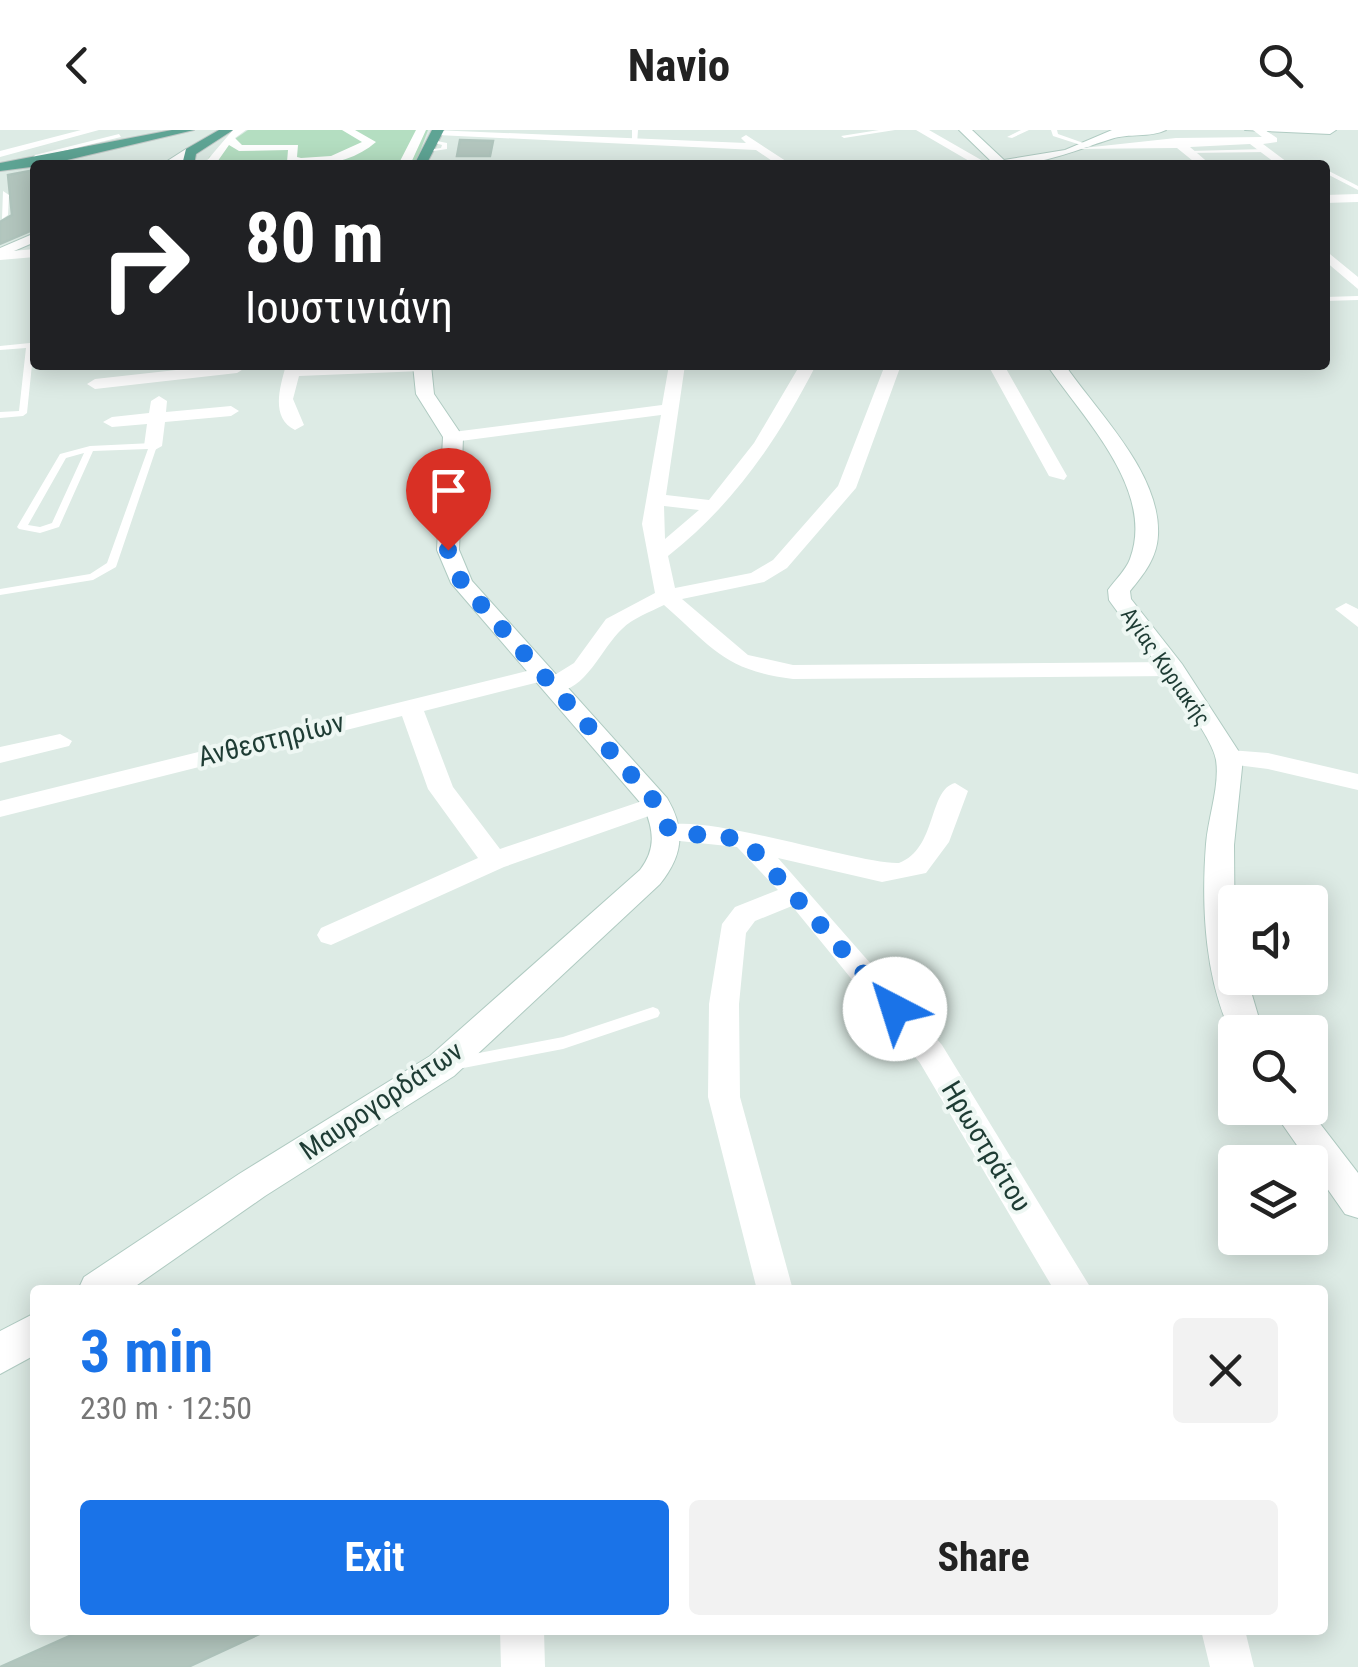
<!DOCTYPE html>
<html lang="en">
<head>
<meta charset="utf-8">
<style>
  body { margin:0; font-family:"Roboto Condensed",sans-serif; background:#f2f2f2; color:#222; height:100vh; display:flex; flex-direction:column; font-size:38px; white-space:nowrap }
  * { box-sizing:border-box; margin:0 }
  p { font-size:32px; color:#767676 }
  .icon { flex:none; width:55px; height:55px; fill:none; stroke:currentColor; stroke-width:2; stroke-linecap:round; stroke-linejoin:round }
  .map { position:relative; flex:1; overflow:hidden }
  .details { position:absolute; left:30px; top:1155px; width:1298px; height:350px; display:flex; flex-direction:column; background:#fff; border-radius:10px; box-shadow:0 5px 25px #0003 }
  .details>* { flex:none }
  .hud { position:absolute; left:30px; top:30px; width:1300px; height:210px; border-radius:10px; box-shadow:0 5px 25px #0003; background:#202124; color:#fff; overflow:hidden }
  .buttons { position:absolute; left:1218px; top:755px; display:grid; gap:20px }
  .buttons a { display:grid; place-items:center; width:110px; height:110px; border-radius:10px; background:#fff; box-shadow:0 5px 25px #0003; font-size:50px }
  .pin { position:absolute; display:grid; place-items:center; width:85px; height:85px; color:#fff; margin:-102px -42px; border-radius:50% 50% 50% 0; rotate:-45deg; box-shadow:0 0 10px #0007 }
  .pin .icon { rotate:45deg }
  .me { position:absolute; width:110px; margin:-55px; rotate:320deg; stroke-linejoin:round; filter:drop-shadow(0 0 8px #0008) }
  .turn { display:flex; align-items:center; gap:35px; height:210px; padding:0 50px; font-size:45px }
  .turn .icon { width:130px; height:130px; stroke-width:2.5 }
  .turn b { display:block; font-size:70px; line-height:85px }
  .round { display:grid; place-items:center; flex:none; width:105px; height:105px; border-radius:10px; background:#f2f2f2 }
  .head { display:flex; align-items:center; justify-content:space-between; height:170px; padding:0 50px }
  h1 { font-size:60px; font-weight:700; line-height:75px; color:#1a73e8 }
  .primary-button { display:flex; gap:20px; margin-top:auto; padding:20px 50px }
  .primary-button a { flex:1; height:115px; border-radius:10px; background:#1a73e8; color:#fff; font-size:40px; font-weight:700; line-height:115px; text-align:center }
  .primary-button a+a { background:#f2f2f2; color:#222 }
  header { display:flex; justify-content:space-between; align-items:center; height:130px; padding:0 50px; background:#fff; font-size:45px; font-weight:700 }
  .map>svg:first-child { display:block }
</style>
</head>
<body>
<header><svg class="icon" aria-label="back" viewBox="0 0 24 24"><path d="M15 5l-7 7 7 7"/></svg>Navio<svg class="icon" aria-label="search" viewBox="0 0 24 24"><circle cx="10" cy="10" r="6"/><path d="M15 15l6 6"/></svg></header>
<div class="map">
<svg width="1358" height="1537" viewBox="0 0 1358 1537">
  <rect width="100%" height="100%" fill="#ddebe5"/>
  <path fill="#b4dec1" d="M248,0H428L415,35H206L209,27Z"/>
  <path fill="#b3c6be" stroke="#b0c5bd" stroke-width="2.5" d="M460,10L493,11L490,26H457Z
    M35,40V99L0,114V92L12,85L8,45Z
    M83,1500H268L188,1537H0Z"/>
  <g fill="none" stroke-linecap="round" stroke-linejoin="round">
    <g stroke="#b0cbc2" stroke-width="2">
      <path id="secondary" d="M959,0H972L1004,30L1065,20L1112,0H1166C1150,8 1129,3 1111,9C1067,23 1044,35 995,35Z
        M1245,0H1336L1330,4Z
        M186,19L196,22L176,35H161Z
        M35,103V112L0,127V118Z
        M413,235H431L434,264L463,307L459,420L472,451L667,668C686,700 683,725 660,754L454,946L265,1066L130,1160H78L84,1147L239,1044L430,926L640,740C656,719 654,701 644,677L451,453L437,420L443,307L416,264Z
        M1047,235H1065C1097,282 1161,343 1158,405C1157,428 1144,444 1130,461L1131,469L1182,534L1243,628L1234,715L1235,848H1247L1263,902H1235V911C1205,854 1201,778 1206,714C1208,688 1220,656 1216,630C1213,602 1129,499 1109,470L1108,460C1115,450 1126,440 1130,429C1156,360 1082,287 1047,235Z
        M1271,978H1308L1358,1043V1088L1345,1084Z
        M35,1183V1225L0,1244V1201Z"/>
    </g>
    <g stroke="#c0c8c6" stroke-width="2">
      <path id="primary" d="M172,0H194L46,35L0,41V33Z
        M219,0H233L196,24L194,35H182L186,19Z
        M432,0H444L426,35H414Z"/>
    </g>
    <path fill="#fff" fill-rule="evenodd" d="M632,0H638L637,14L632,13Z
      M879,0H895L844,8L841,6Z
      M1021,0H1029L1012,8L1007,7Z
      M1051,0H1057L1058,4L1092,16L1087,17L1053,6Z
      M119,4L121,7L39,27L32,35L27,34L35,25Z
      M432,10L447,13V19L427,22V20L441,18L442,15L432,12Z
      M1267,19L1269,22L1186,23L1189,21Z
      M523,30L525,33L420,32L423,30Z
      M1325,39L1358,56V60L1325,43Z
      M1358,166V170L1325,171V167Z
      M30,213L34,215L27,283L23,286L0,288V282L19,281L26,218L0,220V216Z
      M153,313L157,316L116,437L93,450L0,465V459L90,444L107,433L148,319L93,321L59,397L40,403L19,399L17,397L60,324L90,316ZM84,323L52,393L40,397L28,395L66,328Z
      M653,877L658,879L660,883L658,887L563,919L453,940L448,938L445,934L448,930L453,928L563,907Z"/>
    <path fill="#fff" fill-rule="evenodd" d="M81,0H99L0,27V21Z
      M233,0H246L235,8L242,15H298L297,27L301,28L331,26L362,12L342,0H355L376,12C352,33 318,38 287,32L288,20L239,21L229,15L215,35H203Z
      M416,0H426L410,35H398Z
      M433,0L746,13L741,8L746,5L792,35H778L756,20L437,5Z
      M916,0H929L990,35H976Z
      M1253,0H1265L1277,8V12L1263,14L1291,35H1278L1250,14L1190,17L1211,35H1198L1177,18L1074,19L1176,8L1262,7Z
      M3,61L9,65L8,85L2,89Z
      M1358,64V72L1325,73V65Z
      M35,119V127L0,130V122Z
      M1325,120L1358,147V159L1325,131Z
      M221,235L245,238L237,243L95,259L87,254L95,249Z
      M286,235L301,237L430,236L422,241L299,246L293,269L304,295L295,300C270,288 280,257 286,235Z
      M669,235H685L666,365L709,370L754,313L800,235H816C777,311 734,374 668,426L675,458L751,443L773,430L838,356L885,235H901L856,358L787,438L764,452L682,469L748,525L793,535L1173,532L1184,539L1173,546L793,549C724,540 714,519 664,475C650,482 633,488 622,499C600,519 583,570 545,561L542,556L547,550L424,581L453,657L500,719L657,666L666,668L670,674L666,680L504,737L331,815L321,812L317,805L321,798L478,728L428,659L402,586L0,687V671L543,537L551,539L553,546L574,533L606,489L655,463L642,394L661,285L453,312L444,307L453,302L662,275ZM664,376L699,380L665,409Z
      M988,235H1004L1067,346L1064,350L1049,346Z
      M159,266L167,271L166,282L231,276L239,281L231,286L165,292L162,316L153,321L144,316L147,294L112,297L103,292L112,287L149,283L151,271Z
      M1346,473L1358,479V497L1335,479Z
      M60,604L72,611L69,616L0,633V617Z
      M1230,620L1268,623L1358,644V660L1268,639L1221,633L1218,628Z
      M955,653L968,661L949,712L926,743L882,752L778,728L942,915L1092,1160H1054L920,933L792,776L755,791L746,803L739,874L740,967L793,1160H757L708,967L709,874L722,794L735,777L778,760L737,717L670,710L657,701C677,673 857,735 899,733C937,719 928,660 955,653Z
      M500,1500H544L545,1537H501Z
      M1201,1500H1245L1254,1537H1210Z"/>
    <use href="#secondary" fill="#fff" fill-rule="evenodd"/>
    <use href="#primary" fill="#5ea494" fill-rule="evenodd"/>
  </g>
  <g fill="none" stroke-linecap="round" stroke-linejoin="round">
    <path stroke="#1a73e8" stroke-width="18" stroke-dasharray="0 32.4" d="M448,420L462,453L657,674L670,702L744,709L895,879"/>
  </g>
  <g text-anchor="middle" stroke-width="8" stroke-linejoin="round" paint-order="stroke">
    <g font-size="22" fill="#1e3c34" stroke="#eef7f3">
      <text transform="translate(1166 536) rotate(55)" y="8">Αγίας Κυριακής</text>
    </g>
    <g font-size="28" fill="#1e3c34" stroke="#eef7f3">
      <text transform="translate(271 609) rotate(-14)" y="10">Ανθεστηρίων</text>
      <text transform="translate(381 970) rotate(-34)" y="10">Μαυρογορδάτων</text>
      <text transform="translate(987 1016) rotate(59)" y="10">Ηρωστράτου</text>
    </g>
  </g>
</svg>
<div class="buttons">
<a><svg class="icon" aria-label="sound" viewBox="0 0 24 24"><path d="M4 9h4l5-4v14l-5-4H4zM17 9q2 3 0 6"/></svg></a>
<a><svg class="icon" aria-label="search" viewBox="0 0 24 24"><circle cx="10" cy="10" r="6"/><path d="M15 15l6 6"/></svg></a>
<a><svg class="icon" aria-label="layers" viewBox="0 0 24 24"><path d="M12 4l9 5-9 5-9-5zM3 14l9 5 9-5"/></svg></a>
</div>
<div class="pin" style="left:448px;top:420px;background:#d93025"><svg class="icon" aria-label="arrive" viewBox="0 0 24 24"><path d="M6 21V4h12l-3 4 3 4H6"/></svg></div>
<svg class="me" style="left:895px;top:879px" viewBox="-20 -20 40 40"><circle r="19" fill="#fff"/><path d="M0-13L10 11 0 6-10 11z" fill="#1a73e8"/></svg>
<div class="hud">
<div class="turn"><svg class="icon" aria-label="right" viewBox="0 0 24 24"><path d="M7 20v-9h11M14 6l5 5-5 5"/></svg><div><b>80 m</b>Ιουστινιάνη</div></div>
</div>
<section class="details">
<div class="head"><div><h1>3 min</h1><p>230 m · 12:50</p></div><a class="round"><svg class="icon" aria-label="close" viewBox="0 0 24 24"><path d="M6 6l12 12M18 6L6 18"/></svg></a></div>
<div class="primary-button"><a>Exit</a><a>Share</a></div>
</section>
</div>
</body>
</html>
